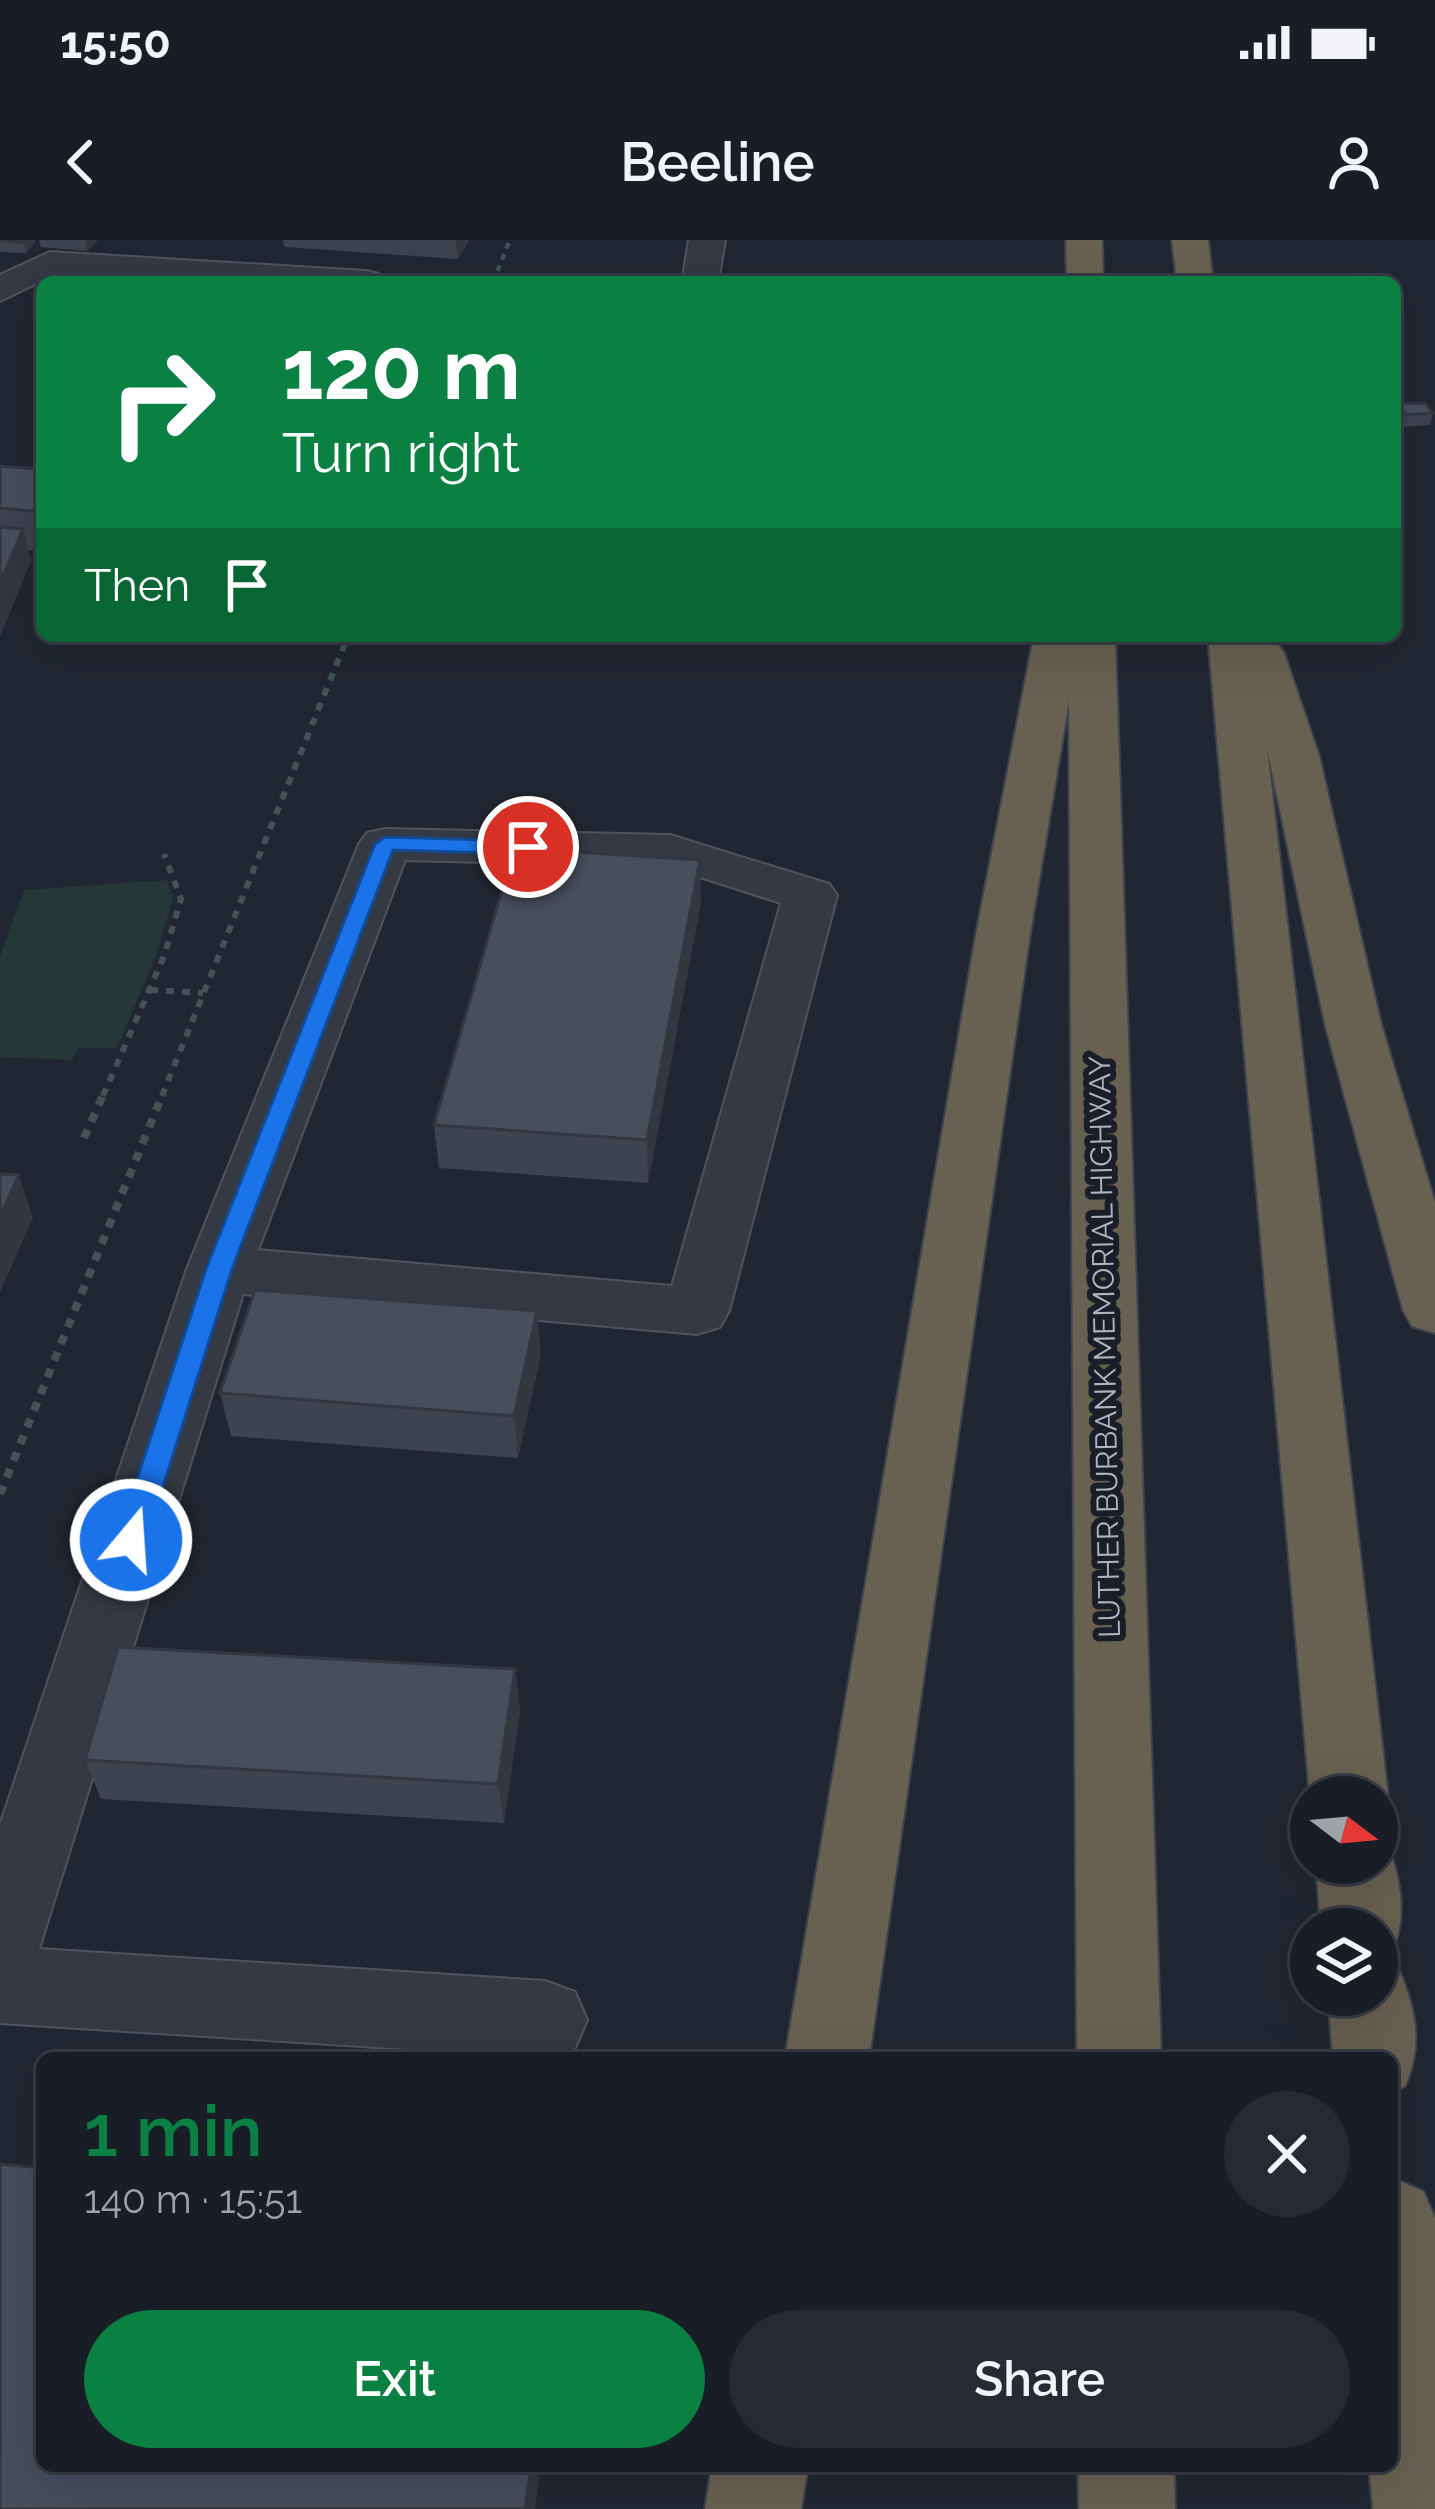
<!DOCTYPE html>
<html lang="en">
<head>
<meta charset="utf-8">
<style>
  body { margin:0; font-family:Raleway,sans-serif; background:#262a32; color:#f1f3f6; height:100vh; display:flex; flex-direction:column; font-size:45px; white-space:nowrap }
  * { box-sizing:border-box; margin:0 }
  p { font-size:39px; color:#9fa2a7 }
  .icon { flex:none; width:66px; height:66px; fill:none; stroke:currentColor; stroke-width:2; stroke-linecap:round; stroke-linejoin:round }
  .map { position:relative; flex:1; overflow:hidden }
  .panel { position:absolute; left:36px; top:1812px; width:1362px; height:420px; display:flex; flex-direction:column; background:#191d26; border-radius:18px; box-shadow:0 12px 48px #0002,0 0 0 3px #373b43 }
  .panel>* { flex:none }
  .top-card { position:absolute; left:36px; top:36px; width:1365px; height:366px; border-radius:18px; box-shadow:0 12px 48px #0002,0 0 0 3px #373b43; background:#0b8043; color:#fff; overflow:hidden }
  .needle { width:78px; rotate:106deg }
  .fabs { position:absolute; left:1290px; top:1536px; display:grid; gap:24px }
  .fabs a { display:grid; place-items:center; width:108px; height:108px; border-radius:50%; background:#191d26; box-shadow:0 12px 48px #0002,0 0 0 3px #373b43; font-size:60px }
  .pin { position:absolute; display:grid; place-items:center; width:102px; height:102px; color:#fff; margin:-51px; border:6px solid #fff; border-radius:50%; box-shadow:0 3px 12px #0007 }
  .me { position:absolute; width:132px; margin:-66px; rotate:18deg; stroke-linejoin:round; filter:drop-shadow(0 0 9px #0008) }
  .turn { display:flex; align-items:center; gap:42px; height:252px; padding:0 48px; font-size:54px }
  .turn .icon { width:156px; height:156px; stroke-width:2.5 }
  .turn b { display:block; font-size:84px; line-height:102px }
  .then { display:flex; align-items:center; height:114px; padding:0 48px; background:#0003; gap:24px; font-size:45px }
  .round { display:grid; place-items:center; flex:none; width:126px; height:126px; border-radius:63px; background:#262a32 }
  .head { display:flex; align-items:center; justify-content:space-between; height:204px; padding:0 48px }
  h1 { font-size:72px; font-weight:600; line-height:90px; color:#0b8043 }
  .primary-button { display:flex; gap:24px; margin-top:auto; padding:24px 48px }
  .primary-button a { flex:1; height:138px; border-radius:72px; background:#0b8043; color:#fff; font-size:48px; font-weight:600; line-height:138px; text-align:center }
  .primary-button a+a { background:#262a32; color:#f1f3f6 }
  .status { display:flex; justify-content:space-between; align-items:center; height:84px; padding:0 60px; background:#191d26; direction:ltr }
  .status svg { height:33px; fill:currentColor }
  header { display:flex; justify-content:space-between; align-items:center; height:156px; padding:0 48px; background:#191d26; font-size:54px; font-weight:600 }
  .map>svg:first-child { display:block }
</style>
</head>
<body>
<div class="status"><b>15:50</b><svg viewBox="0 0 49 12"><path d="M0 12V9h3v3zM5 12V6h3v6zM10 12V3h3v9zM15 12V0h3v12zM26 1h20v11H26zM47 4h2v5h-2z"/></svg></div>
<header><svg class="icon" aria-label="back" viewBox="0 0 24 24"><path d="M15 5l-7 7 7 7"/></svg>Beeline<svg class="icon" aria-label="person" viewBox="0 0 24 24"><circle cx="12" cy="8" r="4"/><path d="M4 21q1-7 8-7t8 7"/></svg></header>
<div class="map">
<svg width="1435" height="2269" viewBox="0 0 1435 2269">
  <rect width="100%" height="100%" fill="#212732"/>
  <path fill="#273637" d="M167,640L173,658L157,714L117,808H78L72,820L0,817V717L24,650Z"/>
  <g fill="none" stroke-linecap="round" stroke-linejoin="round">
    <g stroke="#4e545e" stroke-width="4">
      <path id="minor" d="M689,0H725L718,42H682Z
        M50,12L366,31L379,34L384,42H186L56,34L0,61V35Z
        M385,589L670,595L829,644L837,655L729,1071L720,1087L697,1094L243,1054L39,1709L545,1741L575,1752L587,1780L575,1808L548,1818L0,1783V1585L187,1029L359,604L367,593ZM405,620L666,626L781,663L672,1046L258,1010Z"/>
    </g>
    <g stroke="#3e444e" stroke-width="4">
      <path id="highway" d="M1066,0H1102L1103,42H1067Z
        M1172,0H1208L1213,42H1177Z
        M1034,396H1115L1161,1818H1077L1069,460L1029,700L869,1818H785L975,700Z
        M1208,396H1254L1255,401L1277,403L1284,413L1319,516L1381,784L1435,963V1093L1412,1086L1403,1070L1325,784L1267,508L1388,1557L1377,1580V1557H1310Z
        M1377,1595L1384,1598C1401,1635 1408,1678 1391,1715L1378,1720L1398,1728C1416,1769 1423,1805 1405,1846L1392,1852V1818H1333L1328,1755H1377V1689H1321L1316,1623H1377Z
        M1392,1938L1423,1951L1435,1978V2269H1373L1369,2226H1392Z
        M712,2226H808L801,2269H705Z
        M1078,2226H1174L1175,2269H1079Z"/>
    </g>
    <path stroke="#445255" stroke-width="4.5" stroke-dasharray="6 6" stroke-linecap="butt" d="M493,42L510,0"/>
    <path stroke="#445255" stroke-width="6" stroke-dasharray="8 8" stroke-linecap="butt" d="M150,750L203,753
      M103,856L164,716L181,659L164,614
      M162,856L348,396"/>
    <path stroke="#445255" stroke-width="8" stroke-dasharray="9 9" stroke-linecap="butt" d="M84,898L104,853
      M0,1254L163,853"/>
    <use href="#minor" fill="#343943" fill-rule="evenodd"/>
    <use href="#highway" fill="#686152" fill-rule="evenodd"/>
  </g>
  <path fill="#3d434f" d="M0,0L35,2L26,13L0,12Z
    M39,0H98L87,11L41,7Z
    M283,0H469L458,19L284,7Z
    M1398,164L1433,173L1430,185L1403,187L1395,176Z
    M42,223V311L28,310L31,321L0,396V226L37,229Z
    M701,662L648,943L439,928L434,885Z
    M541,1114L518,1218L231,1196L220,1153Z
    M515,1429L520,1470L504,1583L101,1559L85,1520Z"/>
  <path fill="#323740" d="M26,0H35V2L26,13L24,3Z
    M85,0H98L87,11Z
    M456,0H469L458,19Z
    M23,289L31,321L0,396V343Z
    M700,620L701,662L648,943L647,900Z
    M19,935L33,978L0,1052V976Z
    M537,1071L541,1114L518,1218L514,1176Z
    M515,1429L520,1470L504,1583L498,1544Z
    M531,2226H541L535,2269H525Z"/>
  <path fill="#474e5c" stroke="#323740" stroke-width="3" d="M0,0H26L24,3Z
    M1425,163L1433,173L1406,175L1398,164Z
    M42,223V272L0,268V226L37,229Z
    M0,287L23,289L0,343Z
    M514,608L700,620L647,900L434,885Z
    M0,934L19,935L0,976Z
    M255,1050L537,1071L514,1176L220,1153Z
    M118,1407L515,1429L498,1544L85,1520Z
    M0,1924L42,1928V2226H531L525,2269H0Z"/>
  <path fill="#1a73e8" stroke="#114b97" stroke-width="3" d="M385,597L528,601L538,607L528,614L393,610L232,1029L146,1300L142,1308H121L117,1300L206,1029L375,604Z"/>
  <g text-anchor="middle" stroke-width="12" stroke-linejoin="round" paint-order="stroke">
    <g font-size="30" fill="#aeb4c0" stroke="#191e28">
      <text transform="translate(1105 1107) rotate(-91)" y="10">LUTHER BURBANK MEMORIAL HIGHWAY</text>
    </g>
  </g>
</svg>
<div class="fabs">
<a><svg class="needle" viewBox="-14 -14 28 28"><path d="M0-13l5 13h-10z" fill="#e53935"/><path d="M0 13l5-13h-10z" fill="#9fa2a7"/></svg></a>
<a><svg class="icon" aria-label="layers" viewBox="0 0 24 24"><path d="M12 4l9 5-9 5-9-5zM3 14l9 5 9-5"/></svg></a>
</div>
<div class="pin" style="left:528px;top:607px;background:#d93025"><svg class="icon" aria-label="arrive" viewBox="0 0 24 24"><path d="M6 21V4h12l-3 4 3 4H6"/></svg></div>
<svg class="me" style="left:131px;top:1300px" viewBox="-20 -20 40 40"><circle r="17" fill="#1a73e8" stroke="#fff" stroke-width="3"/><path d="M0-11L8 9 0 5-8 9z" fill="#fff"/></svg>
<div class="top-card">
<div class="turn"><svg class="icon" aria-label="right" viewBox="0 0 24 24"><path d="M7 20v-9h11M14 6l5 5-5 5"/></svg><div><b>120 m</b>Turn right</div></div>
<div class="then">Then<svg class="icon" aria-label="arrive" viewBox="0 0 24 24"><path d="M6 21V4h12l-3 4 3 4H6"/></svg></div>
</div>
<section class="panel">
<div class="head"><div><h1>1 min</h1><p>140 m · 15:51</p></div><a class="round"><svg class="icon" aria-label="close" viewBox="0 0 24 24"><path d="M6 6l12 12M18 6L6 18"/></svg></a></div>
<div class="primary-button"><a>Exit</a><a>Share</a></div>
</section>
</div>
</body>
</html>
